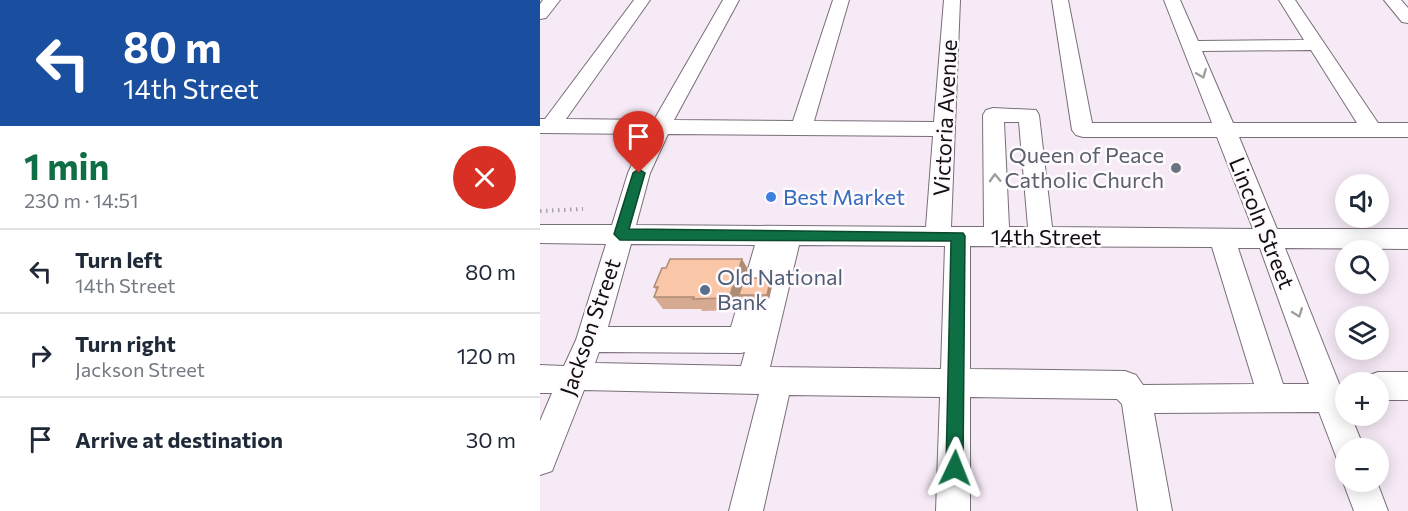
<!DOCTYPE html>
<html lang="en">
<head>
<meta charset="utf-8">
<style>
  body { margin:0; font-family:Commissioner,sans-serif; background:#f6f6f7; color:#1f2937; height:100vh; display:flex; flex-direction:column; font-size:22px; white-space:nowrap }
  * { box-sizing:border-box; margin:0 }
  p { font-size:20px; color:#747a83 }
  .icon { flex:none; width:33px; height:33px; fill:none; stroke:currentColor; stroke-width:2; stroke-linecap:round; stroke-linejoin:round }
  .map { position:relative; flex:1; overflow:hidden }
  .details { display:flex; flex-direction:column; background:#fff; width:540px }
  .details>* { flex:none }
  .guide { background:#1a4fa0; color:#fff; overflow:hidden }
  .buttons { position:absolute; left:795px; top:174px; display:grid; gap:12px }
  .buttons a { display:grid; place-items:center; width:54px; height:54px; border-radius:50%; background:#fff; box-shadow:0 3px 15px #0003; font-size:30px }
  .pin { position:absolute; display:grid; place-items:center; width:51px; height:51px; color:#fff; margin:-62px -26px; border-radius:50% 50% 50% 0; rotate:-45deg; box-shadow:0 0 6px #0007 }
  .pin .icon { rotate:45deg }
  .me { position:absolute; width:66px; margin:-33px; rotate:2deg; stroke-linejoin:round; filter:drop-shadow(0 0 4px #0008) }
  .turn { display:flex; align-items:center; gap:21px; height:126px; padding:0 24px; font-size:27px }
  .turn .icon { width:78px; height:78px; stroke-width:2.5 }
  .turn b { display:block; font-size:42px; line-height:51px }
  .round { display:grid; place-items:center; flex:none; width:63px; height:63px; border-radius:32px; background:#f6f6f7 }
  .summary { display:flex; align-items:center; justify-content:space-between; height:102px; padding:0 24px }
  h1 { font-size:36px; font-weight:700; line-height:45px; color:#0f6f44 }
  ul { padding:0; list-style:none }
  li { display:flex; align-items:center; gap:18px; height:84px; padding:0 24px; border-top:2px solid #e0e1e3 }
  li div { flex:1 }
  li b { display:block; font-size:22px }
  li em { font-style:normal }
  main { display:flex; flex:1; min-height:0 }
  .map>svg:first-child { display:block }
</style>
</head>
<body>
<main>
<section class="details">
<div class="guide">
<div class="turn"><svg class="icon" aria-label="left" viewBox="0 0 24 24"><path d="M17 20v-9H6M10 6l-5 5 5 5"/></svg><div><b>80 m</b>14th Street</div></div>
</div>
<div class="summary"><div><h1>1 min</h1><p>230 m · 14:51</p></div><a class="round" style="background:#d93025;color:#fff"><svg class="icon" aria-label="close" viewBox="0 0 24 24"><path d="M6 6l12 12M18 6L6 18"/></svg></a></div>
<ul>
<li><svg class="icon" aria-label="left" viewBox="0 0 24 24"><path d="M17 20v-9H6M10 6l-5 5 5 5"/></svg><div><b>Turn left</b><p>14th Street</p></div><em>80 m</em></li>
<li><svg class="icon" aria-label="right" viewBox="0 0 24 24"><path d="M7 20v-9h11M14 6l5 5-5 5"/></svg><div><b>Turn right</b><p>Jackson Street</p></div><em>120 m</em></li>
<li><svg class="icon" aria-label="arrive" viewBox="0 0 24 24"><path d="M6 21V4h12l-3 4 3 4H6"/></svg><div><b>Arrive at destination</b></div><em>30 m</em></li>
</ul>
</section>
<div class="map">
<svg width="868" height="511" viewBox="0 0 868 511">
  <rect width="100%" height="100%" fill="#f6eaf6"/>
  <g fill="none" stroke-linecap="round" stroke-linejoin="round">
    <g stroke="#786e78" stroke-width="2">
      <path id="minor" d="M3,0H20L6,18L0,19V4Z
        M94,0H110L26,119L114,120L183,0H199L134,120L253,121L293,0H309L274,121L394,122L404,0H420L411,227H444L443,115L446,110L453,108L496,110L499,115L512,227L713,229L677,137H543L536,135L532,130L512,0H528L552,123H672L624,0H640L658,41L764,40L739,0H755L838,123H868V137H699L737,229H868V249L745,248L806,401V416H811L824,448H806V463L797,459L779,412L614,413L632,511H598L582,404L577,399L430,397V511H396L400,397L249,395L223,511H189L219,394L44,390L12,471L0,475V421L12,393H0V365L24,366L36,340L66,244L0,243V225H72L88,173L106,134L0,133V119H5ZM771,50L817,123H693L662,51ZM464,122H479L488,227H469ZM128,134L393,136L386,227L96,225L110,173ZM91,244L215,245L191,327H68ZM259,245L405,246L401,369L230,367ZM430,246L672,247L714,384L603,385L596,375L585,371L430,369ZM698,248H720L769,384H743ZM59,352L201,353L205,352L201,366L55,363Z
        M844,0H861L868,8V23L862,22Z
        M838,372H868V400H838V382H825L827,376Z
        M806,477V482H837L848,511H814L803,482Z"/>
    </g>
    <path stroke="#a89fa8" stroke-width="4" stroke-dasharray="1.5 4.5" stroke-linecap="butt" d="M0,211L43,209"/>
    <use href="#minor" fill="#fff" fill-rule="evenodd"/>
  </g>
  <path fill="#d6aa90" d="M209,271L207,278L233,282L229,299H201L197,310L162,311L161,309H123L114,297L116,290L114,287Z"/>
  <path fill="#ae8b75" d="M202,259L209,271L202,295H199L201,298L197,310L189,298Z
    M231,278L233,282L229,299L227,295Z"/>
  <path fill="#f9c6a7" stroke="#ae8b75" stroke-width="1.5" d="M130,259H202L189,298L153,299L154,297H114L118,287H114L122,268H126Z
    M204,278H231L227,295H199Z"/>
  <defs><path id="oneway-chevron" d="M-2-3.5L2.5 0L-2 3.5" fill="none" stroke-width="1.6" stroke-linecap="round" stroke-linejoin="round" transform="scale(1.5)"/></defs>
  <g stroke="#a09fa0">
    <use href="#oneway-chevron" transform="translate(662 74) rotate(68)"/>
    <use href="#oneway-chevron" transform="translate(455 178) rotate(-92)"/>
    <use href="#oneway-chevron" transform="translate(758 313) rotate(69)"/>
  </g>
  <path fill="#0f6f44" stroke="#0a482c" stroke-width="1.5" d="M99,169L105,173L89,229L423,233L425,236L423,468L421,474L415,477L408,474L406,468L411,241L80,240L74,234L93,173Z"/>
  <circle fill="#6b7280" stroke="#fefafe" stroke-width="2" cx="636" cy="168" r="6"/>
  <circle fill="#3f7fe0" stroke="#fefafe" stroke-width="2" cx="231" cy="197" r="6"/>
  <circle fill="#5c6f8a" stroke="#fefafe" stroke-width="2" cx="165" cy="290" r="6"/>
  <g text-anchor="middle" stroke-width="5" stroke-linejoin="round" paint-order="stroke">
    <g font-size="22" fill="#120e12" stroke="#fefafe">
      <text transform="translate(405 118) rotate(-87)" y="8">Victoria Avenue</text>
      <text transform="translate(722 223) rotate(68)" y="8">Lincoln Street</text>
      <text x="506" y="245">14th Street</text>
      <text transform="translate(50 327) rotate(-71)" y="8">Jackson Street</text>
    </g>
    <g font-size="22" fill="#5b616d" stroke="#fefafe" text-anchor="end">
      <text x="624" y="163">Queen of Peace<tspan x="624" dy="25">Catholic Church</tspan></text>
    </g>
    <g font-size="22" fill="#366cbe" stroke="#fefafe" text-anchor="start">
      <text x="243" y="205">Best Market</text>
    </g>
    <g font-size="22" fill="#4e5e75" stroke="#fefafe" text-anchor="start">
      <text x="177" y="285">Old National<tspan x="177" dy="25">Bank</tspan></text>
    </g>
  </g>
</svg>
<div class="buttons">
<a><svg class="icon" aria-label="sound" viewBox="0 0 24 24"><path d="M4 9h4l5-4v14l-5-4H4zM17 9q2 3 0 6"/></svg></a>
<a><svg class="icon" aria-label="search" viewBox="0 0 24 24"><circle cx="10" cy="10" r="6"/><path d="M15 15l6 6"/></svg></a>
<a><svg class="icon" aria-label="layers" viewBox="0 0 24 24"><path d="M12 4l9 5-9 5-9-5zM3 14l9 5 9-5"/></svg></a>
<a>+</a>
<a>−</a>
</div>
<div class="pin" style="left:99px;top:173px;background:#d93025"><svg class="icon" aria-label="arrive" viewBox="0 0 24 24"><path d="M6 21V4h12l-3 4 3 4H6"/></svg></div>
<svg class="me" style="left:415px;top:468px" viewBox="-20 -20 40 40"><path d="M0-17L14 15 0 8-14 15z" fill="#0f6f44" stroke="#fff" stroke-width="4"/></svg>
</div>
</main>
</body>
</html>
